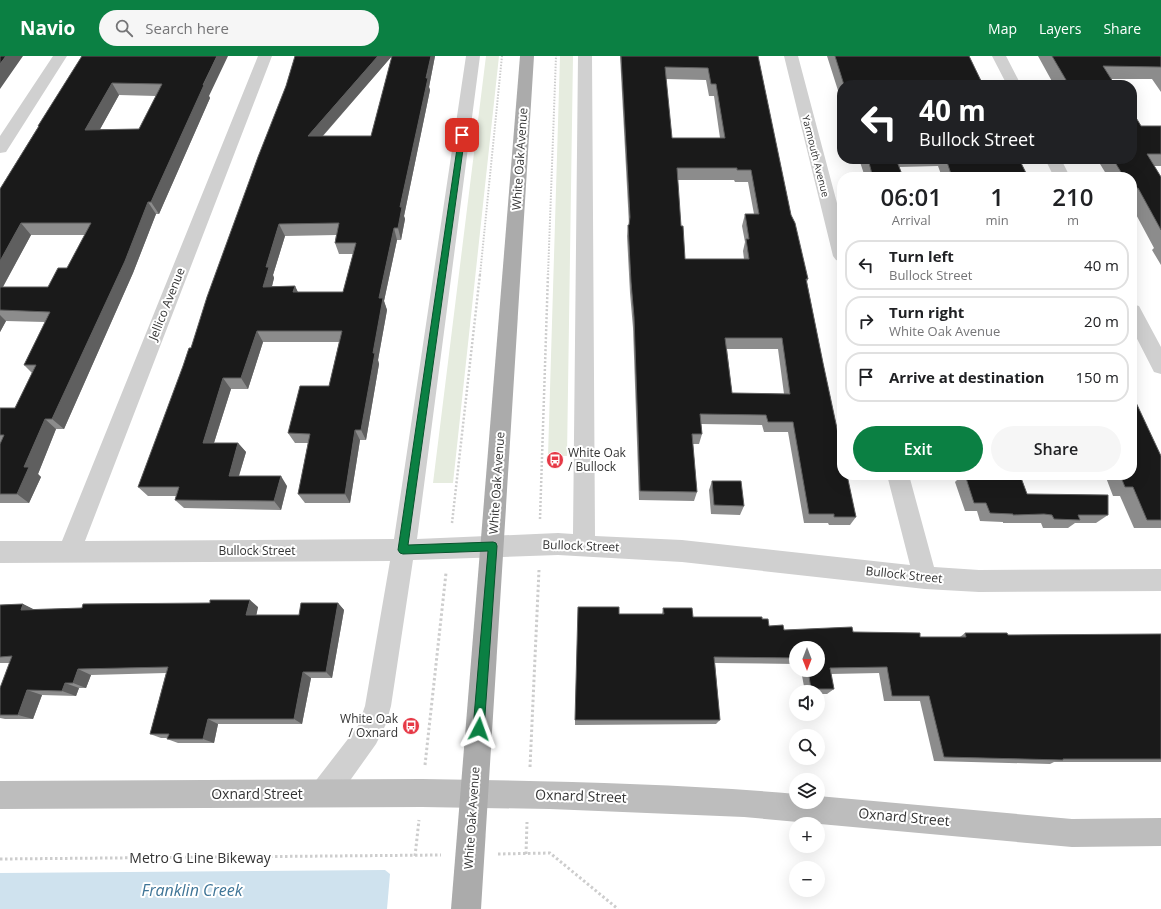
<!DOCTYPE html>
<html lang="en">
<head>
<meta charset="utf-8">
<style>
  body { margin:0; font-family:"Open Sans",sans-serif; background:#f6f6f6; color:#202124; height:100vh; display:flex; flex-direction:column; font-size:15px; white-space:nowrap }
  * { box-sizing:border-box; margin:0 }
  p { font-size:13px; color:#757577 }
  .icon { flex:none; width:22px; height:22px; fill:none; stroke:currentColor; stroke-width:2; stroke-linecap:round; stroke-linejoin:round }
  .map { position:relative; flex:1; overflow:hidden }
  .sheet { position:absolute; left:837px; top:116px; width:300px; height:308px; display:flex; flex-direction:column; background:#fff; border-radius:16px; box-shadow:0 4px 16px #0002 }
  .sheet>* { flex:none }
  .top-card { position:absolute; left:837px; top:24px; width:300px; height:84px; border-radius:16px; box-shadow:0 4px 16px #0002; background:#202124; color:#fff; overflow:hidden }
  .needle { width:26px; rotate:180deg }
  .tools { position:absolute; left:789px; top:585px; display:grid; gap:8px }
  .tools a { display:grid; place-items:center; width:36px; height:36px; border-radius:50%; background:#fff; box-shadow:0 4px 16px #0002; font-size:20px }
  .pin { position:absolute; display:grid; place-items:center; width:34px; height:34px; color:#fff; margin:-17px; border-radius:8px; box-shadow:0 2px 6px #0006 }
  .me { position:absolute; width:44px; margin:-22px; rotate:4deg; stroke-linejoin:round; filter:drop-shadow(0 0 3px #0008) }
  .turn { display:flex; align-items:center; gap:14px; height:84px; padding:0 16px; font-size:18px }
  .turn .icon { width:52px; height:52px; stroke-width:2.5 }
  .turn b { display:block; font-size:28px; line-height:34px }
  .eta { display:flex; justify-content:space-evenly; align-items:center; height:68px; text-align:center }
  .eta b { font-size:24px; font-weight:600; line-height:28px }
  .button { display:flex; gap:8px; margin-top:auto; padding:8px 16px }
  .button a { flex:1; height:46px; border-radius:24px; background:#0b8043; color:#fff; font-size:16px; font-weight:600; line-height:46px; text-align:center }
  .button a+a { background:#f6f6f6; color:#202124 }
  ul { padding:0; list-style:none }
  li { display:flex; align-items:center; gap:12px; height:50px; margin:0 8px 6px; padding:0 8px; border:2px solid #e0e0e0; border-radius:16px }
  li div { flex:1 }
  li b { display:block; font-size:15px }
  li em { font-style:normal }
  header { display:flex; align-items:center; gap:24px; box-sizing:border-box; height:56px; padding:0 20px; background:#0b8043; color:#fff }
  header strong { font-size:19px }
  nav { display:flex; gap:22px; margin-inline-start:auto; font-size:14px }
  .search { width:280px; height:36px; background:#f6f6f6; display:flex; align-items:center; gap:10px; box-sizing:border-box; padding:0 14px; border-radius:22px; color:#757577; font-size:15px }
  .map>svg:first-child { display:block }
</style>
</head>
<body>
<header>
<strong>Navio</strong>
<div class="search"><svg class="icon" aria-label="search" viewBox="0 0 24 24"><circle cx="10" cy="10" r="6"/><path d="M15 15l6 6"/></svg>Search here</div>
<nav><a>Map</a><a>Layers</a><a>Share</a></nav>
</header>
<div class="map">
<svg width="1161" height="853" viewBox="0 0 1161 853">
  <rect width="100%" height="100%" fill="#fff"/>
  <path fill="#e6ecdf" d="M486,0H499L453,427H433Z
    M560,0H573L567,400H548Z"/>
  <path fill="#cfe2ee" d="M385,814L390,818L387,853H0V817Z"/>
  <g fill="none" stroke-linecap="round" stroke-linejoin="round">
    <path stroke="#cdcdcd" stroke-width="2" stroke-dasharray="1.5 1.5" stroke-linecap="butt" d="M480,219L502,0
      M548,219L556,0"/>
    <path stroke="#cdcdcd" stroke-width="2.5" stroke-dasharray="2 2" stroke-linecap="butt" d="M540,463L548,218
      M452,467L480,218"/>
    <path stroke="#cdcdcd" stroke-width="3" stroke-dasharray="2.5 2.5" stroke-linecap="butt" d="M425,709L446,517
      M530,711L539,514
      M498,798L550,797L618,853
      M526,798L527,766
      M415,800L419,764
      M0,803L441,799"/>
    <path fill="#d0d0d0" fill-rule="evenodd" d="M53,0H67L6,96L0,97V80Z
      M258,0H272L85,485L394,483L466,0H480L417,483L558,477L573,478L578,0H592L595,480L682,484L910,509L887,419H909L934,511L979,514L1161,513V535L979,536L925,533L682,506L558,499L413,504L391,650L386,668L376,688L334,747L324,751L314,747L310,737L314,727L358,670L365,650L390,505L0,507V485H62Z
      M784,0H798L842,166V206L836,204L833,200Z
      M992,0H1006L1021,29H1007Z
      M1045,103H1061L1070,121H1054Z
      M1132,248L1139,250L1161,291V318L1154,316L1132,273Z"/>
    <path fill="#bdbdbd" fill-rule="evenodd" d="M422,723C547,725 672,727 796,738V746H818V740L1072,763L1161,762V790L1072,791L744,761L550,753L422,751L0,753V725Z"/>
    <path fill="#ababab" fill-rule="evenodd" d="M520,0H534L481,853H451Z"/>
  </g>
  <path fill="#8c8c8c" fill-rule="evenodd" d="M82,0L209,40L210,42L159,158H156L133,217L64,373H56L38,418L41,421L29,447H0V352H15L32,317L24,309L45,266L6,265L0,276V133L38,71V70ZM119,39L156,40L139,73H100ZM31,179H85L67,212L48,231H3Z
    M295,0H435L429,31L430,34L404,160L405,163L401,184H397L384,245L387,254L378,304L379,308L366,384H360L350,447H305L298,438L308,387H295L288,377L329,330L339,286H263L248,333H231L214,387H238L246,396L239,420L287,430L281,454L184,452L175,444L176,440H148L138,431L191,292L286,30ZM392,0L371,80H323ZM336,179L335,187L339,198H353L343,236H298L295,230H272L274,222L273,219L285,180Z
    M620,0H758L791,159L808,223L807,226L823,307L856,461L850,469H829L828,467H804L788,376H764L762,369L701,368L702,378L699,388H693L697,436L694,445L639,444L633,272L630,237L627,180L628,169H629ZM666,23L706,24L709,40H714L720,82H672ZM677,124H734L735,126H748L754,158H745L742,170L745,186L743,195L744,203H685L681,170ZM727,293H778L784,338L732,337Z
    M827,0H969L983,29H842V47Z
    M1038,0H1161V36L1152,23H1111L1115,29H1054Z
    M1141,70H1161V110H1154L1161,121V209L1152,194L1154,192L1132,151V121H1108L1097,103H1132Z
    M859,103H1019L1028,121H942L938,110L899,111L903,121H865Z
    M1161,400V472H1134L1120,440H1113L1105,419H1132Z
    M955,419H1020L1027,438L1108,459L1096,467H1075L1068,472H1043L1041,467H1003V466L980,465L977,455H965L955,426L957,424Z
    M712,425L744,450L740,459L711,458L709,434Z
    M338,547L344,554L332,622H311L302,668H218L214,687H178L167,683V682H161L150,678L166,617L91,619L86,632H79L76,640L42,639L33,663H5L0,662V632L10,607H0V549L23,548L33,553L258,551L256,559H299Z
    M663,552L693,561L762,563L769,570L784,574L853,576L920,581H960L965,577L1008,579L1161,578V706H1054L1050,708L934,705L920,645H884L879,617L831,618L834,633L827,638H818V636H805L801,614H818L796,592V608L715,607L720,664L716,668L575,669V664L662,558Z"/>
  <path fill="#5f5f5f" d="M6,0H23L0,33V8Z
    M217,0H228L209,40L210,42L159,158L151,146L203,29Z
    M378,0H392L312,92L308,80Z
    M431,0H435L429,31L430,34L404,160L405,163L401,184L398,172L400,151Z
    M112,27L119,39L93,86L85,74Z
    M148,146L156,158L133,217L64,373L52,363Z
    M21,167L31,179L0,236V205Z
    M279,168L285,180L273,219L274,222L269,242L263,231L266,211Z
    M394,172L397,184L384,245L387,254L378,304L379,308L366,384L361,374L373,297L379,242Z
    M295,230L300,241L293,236Z
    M0,259L6,265L0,276Z
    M257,275L263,286L248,333L241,322Z
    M223,322L231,333L211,396L203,387Z
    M45,363L56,373L38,418L41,421L29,447L17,438L24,411Z
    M355,374L360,384L350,447L345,438Z
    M238,387L246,396L236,429L229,420Z
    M281,420L287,430L281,454L274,445Z
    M250,544L258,551L255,566L246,559Z
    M338,547L344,554L332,622L326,616Z
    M23,548L37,555L21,554Z
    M78,613L91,619L86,632L73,627Z
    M303,616L311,622L302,668L294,663Z
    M65,627L79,632L76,640L62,635Z
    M27,634L42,639L33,663L18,659Z
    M208,663L218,668L214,687L203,683Z"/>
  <path fill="#1a1a1a" stroke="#5f5f5f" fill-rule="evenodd" d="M0,0H6L0,8Z
    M82,0H217L203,29H204L151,146H148L125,205L52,363H45L24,411H29L17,438H0V388L4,379H0V352H15L36,309H24L50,256L0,254V231H48L58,212H67L91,167H21L0,205V133L39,70H38ZM112,27L162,28L139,73L85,74Z
    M295,0H378L308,80H371L392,0H431L426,22H428L400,151H402L398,172H394L379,242H383L373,297H375L361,374H355L345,438H298L310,378L288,377L300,330H329L342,275H257L241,322H223L203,387H238L229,420H281L274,445L175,444L179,431H138L183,310L189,292H191L207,241L258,101L286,30ZM339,167L335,187H356L343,236H293L295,230L263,231L269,211H266L279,168Z
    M621,0H758L791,159L795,167L808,223H806L823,307L842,396V419H847L856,461H834V458H809L793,366H768L766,359L700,358L702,378H692L697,436L640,435L634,261L631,226L628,169H629L630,161ZM665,11L708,12L711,28H716L725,82H672ZM677,112H737V114H751L759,158H745L749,183H746L749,203H685L683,170H681ZM725,282H782L790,338L732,337Z
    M835,0H969L983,29H935L890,27L891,29H844Z
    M1052,0H1161V11L1103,10L1115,29H1069Z
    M1132,55L1141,70H1161V98H1147L1161,121V174L1138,132H1132V121H1124L1113,103H1132Z
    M868,103H896L903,121H872L871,118H872Z
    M946,103H1019L1028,121H952Z
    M1132,338L1161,400V464H1147L1133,431H1125L1120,419H1132Z
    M965,419H1020L1027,438L1108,439V459H1078L1080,464L1054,463L1052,459L1044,458L1013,459V458L990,457L986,447H974Z
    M712,425H741L744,450L714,449Z
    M210,544H250L246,559H299L301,547H338L326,616H303L294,663H208L203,683H167L169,678H150L168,611L78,613L73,627H65L62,635L27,634L18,659H0V632L12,600L0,601V549L23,548L21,554L82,552L83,548L210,547Z
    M578,551H619V558H664L663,552H692L693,561H762V563H768L769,570L783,569L784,574L852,571L853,576L920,577V581H966L965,577H1007L1008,579L1161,578V703H1063V704L944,701L929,640H892L887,611L830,612L834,633H811L808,614H818V592H796V602L714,601L720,664H575Z"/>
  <path fill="#0b8043" stroke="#07532c" d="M462,77L465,79L408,489L493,486L496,487L497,490L484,673L482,677L479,678L475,677L473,673L488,495L403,498L400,497L398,494L459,79Z"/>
  <defs>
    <g id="bus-disc" transform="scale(0.9)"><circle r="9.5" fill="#e63946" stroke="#fff"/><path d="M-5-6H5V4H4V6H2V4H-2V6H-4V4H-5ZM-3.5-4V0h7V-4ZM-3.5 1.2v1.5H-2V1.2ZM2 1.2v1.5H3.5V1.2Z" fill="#fff"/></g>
  </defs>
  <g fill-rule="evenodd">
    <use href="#bus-disc" x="555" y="404"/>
    <use href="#bus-disc" x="411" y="670"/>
  </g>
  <g text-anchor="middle" stroke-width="4" stroke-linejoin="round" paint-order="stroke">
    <g font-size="10" fill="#333" stroke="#fff">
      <text transform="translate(816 100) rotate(76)" y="4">Yarmouth Avenue</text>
    </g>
    <g font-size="12" fill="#333" stroke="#fff">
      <text transform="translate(520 103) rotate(-86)" y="4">White Oak Avenue</text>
      <text transform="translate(167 248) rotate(-68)" y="4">Jellico Avenue</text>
      <text transform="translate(497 427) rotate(-86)" y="4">White Oak Avenue</text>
      <text transform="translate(581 490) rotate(2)" y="4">Bullock Street</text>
      <text x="257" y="499">Bullock Street</text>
      <text transform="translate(904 519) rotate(6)" y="4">Bullock Street</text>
      <text transform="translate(472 762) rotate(-86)" y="4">White Oak Avenue</text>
    </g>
    <g font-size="12" fill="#333" stroke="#fff" text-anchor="start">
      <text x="568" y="401">White Oak<tspan x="568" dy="14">/ Bullock</tspan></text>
      <text x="398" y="667" text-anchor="end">White Oak<tspan x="398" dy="14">/ Oxnard</tspan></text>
    </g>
    <g font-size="14" fill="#333" stroke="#fff">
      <text x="257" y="743">Oxnard Street</text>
      <text transform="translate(581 740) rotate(2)" y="5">Oxnard Street</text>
      <text transform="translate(904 761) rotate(5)" y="5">Oxnard Street</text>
      <text x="200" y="807">Metro G Line Bikeway</text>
    </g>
    <g font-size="16" font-style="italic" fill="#3f7597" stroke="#fff">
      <text x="192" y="840">Franklin Creek</text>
    </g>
  </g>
</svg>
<div class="tools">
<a><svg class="needle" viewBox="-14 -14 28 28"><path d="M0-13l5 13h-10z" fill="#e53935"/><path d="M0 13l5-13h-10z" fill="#757577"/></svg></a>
<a><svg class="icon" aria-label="sound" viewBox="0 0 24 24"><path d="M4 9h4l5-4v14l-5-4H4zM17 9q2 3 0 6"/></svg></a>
<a><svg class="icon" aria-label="search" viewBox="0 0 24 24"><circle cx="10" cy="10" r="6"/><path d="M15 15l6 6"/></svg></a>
<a><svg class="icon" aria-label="layers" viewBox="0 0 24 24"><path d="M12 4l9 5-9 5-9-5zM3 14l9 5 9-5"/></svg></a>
<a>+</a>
<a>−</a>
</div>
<div class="pin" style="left:462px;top:79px;background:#d93025"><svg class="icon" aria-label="arrive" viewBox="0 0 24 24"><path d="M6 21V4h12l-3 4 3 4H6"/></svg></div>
<svg class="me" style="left:479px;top:673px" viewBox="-20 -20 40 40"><path d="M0-17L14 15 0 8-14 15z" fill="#0b8043" stroke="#fff" stroke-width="4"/></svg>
<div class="top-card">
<div class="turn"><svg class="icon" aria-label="left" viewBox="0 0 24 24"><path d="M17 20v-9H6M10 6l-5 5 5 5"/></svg><div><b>40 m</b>Bullock Street</div></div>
</div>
<section class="sheet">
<div class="eta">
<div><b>06:01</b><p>Arrival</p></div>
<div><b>1</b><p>min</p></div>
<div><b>210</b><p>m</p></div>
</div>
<ul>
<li><svg class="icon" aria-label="left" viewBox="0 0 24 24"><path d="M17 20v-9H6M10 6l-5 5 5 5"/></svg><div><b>Turn left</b><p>Bullock Street</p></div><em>40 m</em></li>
<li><svg class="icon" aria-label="right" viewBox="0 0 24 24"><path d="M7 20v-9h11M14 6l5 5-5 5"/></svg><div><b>Turn right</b><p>White Oak Avenue</p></div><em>20 m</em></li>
<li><svg class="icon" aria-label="arrive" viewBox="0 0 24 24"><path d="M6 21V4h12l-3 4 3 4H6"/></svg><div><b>Arrive at destination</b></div><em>150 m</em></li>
</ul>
<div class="button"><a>Exit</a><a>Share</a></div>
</section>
</div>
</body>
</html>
